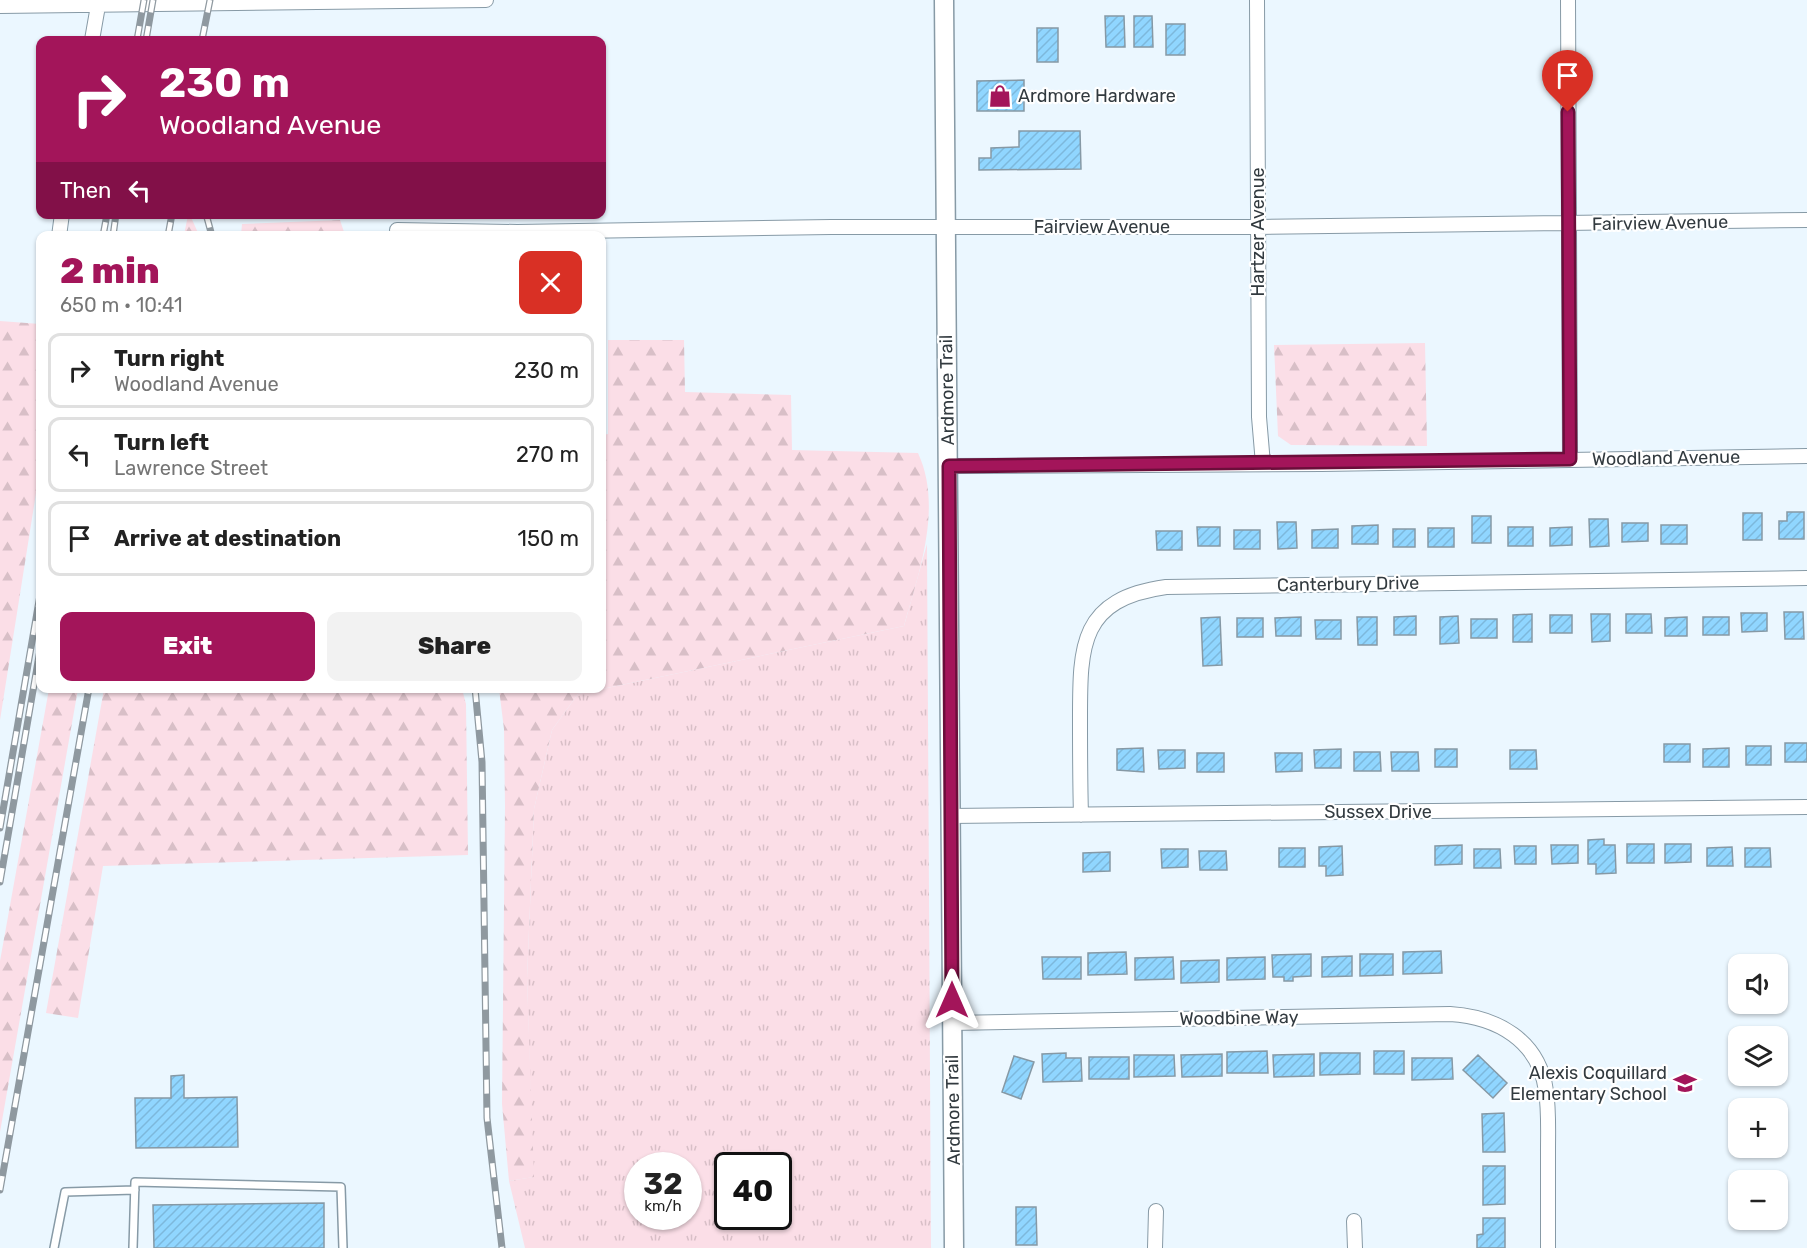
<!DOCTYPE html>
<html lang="en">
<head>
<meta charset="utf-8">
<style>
  body { margin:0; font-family:Rubik,sans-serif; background:#f2f2f2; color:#222; height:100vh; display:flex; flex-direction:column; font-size:22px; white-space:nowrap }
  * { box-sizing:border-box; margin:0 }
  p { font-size:20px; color:#767676 }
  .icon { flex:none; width:33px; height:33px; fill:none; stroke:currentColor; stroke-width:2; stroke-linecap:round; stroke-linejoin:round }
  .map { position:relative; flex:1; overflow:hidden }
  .panel { position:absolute; left:36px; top:231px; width:570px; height:462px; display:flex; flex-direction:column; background:#fff; border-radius:12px; box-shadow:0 2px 4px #0004 }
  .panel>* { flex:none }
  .guide { position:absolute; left:36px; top:36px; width:570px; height:183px; border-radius:12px; box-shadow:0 2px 4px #0004; background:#a3155a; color:#fff; overflow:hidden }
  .controls { position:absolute; left:1728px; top:954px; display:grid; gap:12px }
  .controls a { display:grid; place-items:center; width:60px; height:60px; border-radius:12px; background:#fff; box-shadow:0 2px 4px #0004; font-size:30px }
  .speed { position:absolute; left:624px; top:1152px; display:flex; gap:12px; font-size:30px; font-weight:700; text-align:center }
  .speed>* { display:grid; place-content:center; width:78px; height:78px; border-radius:50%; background:#fff; box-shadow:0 2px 4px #0004; line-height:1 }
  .speed small { font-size:15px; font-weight:400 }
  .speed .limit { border:3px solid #111; border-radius:9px; background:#fff; color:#111 }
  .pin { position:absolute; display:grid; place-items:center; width:51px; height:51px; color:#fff; margin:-62px -26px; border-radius:50% 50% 50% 0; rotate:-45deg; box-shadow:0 0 6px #0007 }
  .pin .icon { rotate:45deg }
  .me { position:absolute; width:66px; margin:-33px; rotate:0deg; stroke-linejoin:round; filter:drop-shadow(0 0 4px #0008) }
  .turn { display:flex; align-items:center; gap:21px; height:126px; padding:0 24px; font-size:27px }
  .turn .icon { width:78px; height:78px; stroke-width:2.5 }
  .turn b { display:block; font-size:42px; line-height:51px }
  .then { display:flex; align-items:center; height:57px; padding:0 24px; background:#0003; gap:12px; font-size:22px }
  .round { display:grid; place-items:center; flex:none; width:63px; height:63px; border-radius:12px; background:#f2f2f2 }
  .headline { display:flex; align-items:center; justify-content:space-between; height:102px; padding:0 24px }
  h1 { font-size:36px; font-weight:800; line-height:45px; color:#a3155a }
  .action { display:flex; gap:12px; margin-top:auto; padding:12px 24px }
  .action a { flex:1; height:69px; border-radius:12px; background:#a3155a; color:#fff; font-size:24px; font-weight:800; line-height:69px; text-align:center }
  .action a+a { background:#f2f2f2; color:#222 }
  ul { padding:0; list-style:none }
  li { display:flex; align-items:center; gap:18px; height:75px; margin:0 12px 9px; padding:0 12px; border:3px solid #e0e0e0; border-radius:12px }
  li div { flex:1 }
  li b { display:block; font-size:22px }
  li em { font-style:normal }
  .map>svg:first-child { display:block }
</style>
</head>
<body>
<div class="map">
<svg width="1807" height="1248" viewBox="0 0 1807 1248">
  <defs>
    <pattern id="grass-tufts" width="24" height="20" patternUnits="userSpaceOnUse" patternTransform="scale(1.5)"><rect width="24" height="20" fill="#fbdee7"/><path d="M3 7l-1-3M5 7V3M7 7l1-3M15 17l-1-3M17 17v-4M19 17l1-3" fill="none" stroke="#d8bfc7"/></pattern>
    <pattern id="forest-firs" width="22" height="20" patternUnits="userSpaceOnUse" patternTransform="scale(1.5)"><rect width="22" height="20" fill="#fbdee7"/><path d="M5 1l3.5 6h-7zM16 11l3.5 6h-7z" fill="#d8bfc7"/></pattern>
    <pattern id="building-hatch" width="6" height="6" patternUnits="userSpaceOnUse" patternTransform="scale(1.5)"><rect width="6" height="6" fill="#90d6ff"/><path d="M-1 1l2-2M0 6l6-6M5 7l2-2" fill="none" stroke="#7db8dc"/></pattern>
  </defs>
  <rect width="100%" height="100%" fill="#ebf7ff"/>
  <path fill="url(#grass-tufts)" fill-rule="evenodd" d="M927,544L931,1248H525L509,1181L533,1177L527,978L534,809L552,730L578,694L904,626ZM638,1166H688V1216H638ZM728,1166H778V1216H728Z"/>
  <path fill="url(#forest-firs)" d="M188,215H190L199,235H184Z
    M340,220L345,235H241L242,224Z
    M0,321L40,324V468L0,720Z
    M608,340H684L685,392L791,395L792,450L918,453C943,507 919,572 904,626L578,694L552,730L534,809L527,978L534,1177L509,1181L502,1104L505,807L504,729L499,689L602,688V435L608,434Z
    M1425,343L1427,446L1291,445L1278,436L1274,345Z
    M49,689H78L0,1132V961Z
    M104,689H462L466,704L468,855L103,866L78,1018L46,1013Z"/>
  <path fill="url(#building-hatch)" stroke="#8699a5" stroke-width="1.5" d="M1105,16H1124L1125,47H1106Z
    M1134,16H1152L1153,47H1134Z
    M1166,24H1185V55H1166Z
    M1037,28H1058V62H1037Z
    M1024,80V111H977V81Z
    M1019,131H1080L1081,169L979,170V158H991V148L1019,147Z
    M1787,512H1804V539H1779V521H1787Z
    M1743,513H1762V540H1743Z
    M1472,516H1491V543H1472Z
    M1589,519H1608L1609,546L1590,547Z
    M1277,522H1296L1297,548L1278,549Z
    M1622,523H1648V541L1622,542Z
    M1378,525V544H1352V526Z
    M1661,525H1687V544H1661Z
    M1197,527H1220V546H1198Z
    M1508,527H1533V546H1508Z
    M1572,527V545L1550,546V528Z
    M1428,528H1454V547H1428Z
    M1338,529V548H1312V530Z
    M1393,529H1415V547H1393Z
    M1234,530H1260V549H1234Z
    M1156,531H1182V550H1157Z
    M1784,612H1803L1804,639H1785Z
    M1741,613H1767V631L1742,632Z
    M1532,614V642H1513V615Z
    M1591,614H1610V641L1592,642Z
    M1626,614H1651L1652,633H1626Z
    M1550,615H1572V633H1550Z
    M1416,616V635H1394V617Z
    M1458,616L1459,643L1440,644V617Z
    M1220,617L1222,665L1203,666L1201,618Z
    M1301,617V636H1276L1275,618Z
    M1357,617H1377V645H1358Z
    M1687,617V636H1665V618Z
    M1703,617H1729V635H1703Z
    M1237,618H1263V637H1237Z
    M1471,619H1497V638H1471Z
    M1315,620H1341V639H1316Z
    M1785,743H1807V762H1785Z
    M1664,744H1690V762H1664Z
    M1746,746H1771V765H1746Z
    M1143,748L1144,772L1117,770V749Z
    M1729,748V767H1703V749Z
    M1341,749V768H1315L1314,750Z
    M1435,749H1457V767H1435Z
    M1158,750H1185V768L1159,769Z
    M1510,750H1536L1537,769H1510Z
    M1354,752H1380L1381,771H1354Z
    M1391,752H1418L1419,771H1392Z
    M1197,753H1224V772H1197Z
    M1275,753H1302V771L1276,772Z
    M1604,839V845H1615L1616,873L1596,874V864H1588V840Z
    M1627,844H1654V863H1627Z
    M1665,844H1691V862L1665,863Z
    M1462,845V864L1435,865V846Z
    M1551,845H1578V863L1552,864Z
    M1342,846L1343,875L1326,876V866H1319V847Z
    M1514,846H1536V864H1515Z
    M1732,847L1733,866H1707V848Z
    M1279,848H1305V867H1279Z
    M1745,848H1770L1771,867H1745Z
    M1161,849H1188V867L1162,868Z
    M1474,849H1500L1501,868H1474Z
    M1199,851H1226L1227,870H1200Z
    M1110,852V871L1083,872V853Z
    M1441,951L1442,973L1403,974V952Z
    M1126,952L1127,974L1088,975V953Z
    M1311,954V976L1293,977V981H1284V977H1273L1272,955Z
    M1360,954H1393V975L1360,976Z
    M1352,956V976L1322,977V957Z
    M1042,957H1081V979H1043Z
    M1173,957L1174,979L1135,980V958Z
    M1265,957V979L1227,980V958Z
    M1219,960V982L1181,983V961Z
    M1267,1051L1268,1073H1227V1052Z
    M1374,1051H1404V1074H1374Z
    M1066,1053V1058H1081L1082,1081L1043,1082L1042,1054Z
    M1320,1053H1360V1074L1320,1075Z
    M1222,1054V1076L1182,1077L1181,1055Z
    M1314,1054V1076L1274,1077L1273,1055Z
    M1134,1055H1174L1175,1076L1134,1077Z
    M1478,1055L1507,1083L1493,1098L1463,1070Z
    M1014,1056L1034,1062L1021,1099L1002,1092Z
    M1089,1057H1129V1079H1089Z
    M1412,1058H1452L1453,1079L1412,1080Z
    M184,1075V1098L237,1097L238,1147L136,1148L135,1098H171V1076Z
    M1504,1113L1505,1152H1483L1482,1114Z
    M1483,1166H1505V1204L1483,1205Z
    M324,1203V1248H154L153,1205Z
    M1016,1207H1036L1037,1245H1016Z
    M1483,1218H1505V1248H1477V1235L1483,1234Z"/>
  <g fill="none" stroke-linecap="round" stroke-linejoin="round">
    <g stroke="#879aa6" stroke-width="10">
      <path id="lane" d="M54,1248L65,1192L135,1190
        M133,1248L135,1182L341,1187L343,1248"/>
    </g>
    <g stroke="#879aa6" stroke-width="16">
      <path id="street" d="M1257,0L1259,417L1263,464
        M1568,0L1570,459
        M0,6L486,0
        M92,40L99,0
        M397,230L517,232L831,227H1258L1807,220
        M59,236L62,214
        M949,466L1322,464L1807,456
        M1081,815C1080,782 1080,750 1080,718C1080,645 1080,599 1166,587L1807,578
        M950,816L1807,807
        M952,1023L1450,1014C1497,1017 1539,1040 1546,1091C1549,1110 1548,1131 1548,1151C1548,1183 1548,1216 1548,1248
        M1354,1221L1355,1248
        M1155,1248L1156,1211"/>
    </g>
    <g stroke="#879aa6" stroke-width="21">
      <path id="secondary" d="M944,0L954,1248"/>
    </g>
    <use href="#lane" stroke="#fff" stroke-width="7"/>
    <use href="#street" stroke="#fff" stroke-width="14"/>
    <use href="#secondary" stroke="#fff" stroke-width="18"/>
    <g stroke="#8f99a0" stroke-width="7">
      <path id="rail" d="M137,40L144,0
        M146,40L153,0
        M202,40L210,0
        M206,214L212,236
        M103,236L107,214
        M113,236L116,214
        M168,236L172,214
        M475,688L482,762L487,1118L502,1248
        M0,828L40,595
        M0,882L40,650
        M0,1190L89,688"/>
    </g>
    <use href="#rail" stroke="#fff" stroke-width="4.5" stroke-dasharray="14" stroke-linecap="butt"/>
  </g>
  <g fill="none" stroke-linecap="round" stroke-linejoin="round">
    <g stroke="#6a0e3a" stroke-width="15">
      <path id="route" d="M952,1000L949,466L1570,459L1568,112"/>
    </g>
    <use href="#route" stroke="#a3155a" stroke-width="10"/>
  </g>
  <defs>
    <g id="shop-bare" transform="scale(1.8)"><path d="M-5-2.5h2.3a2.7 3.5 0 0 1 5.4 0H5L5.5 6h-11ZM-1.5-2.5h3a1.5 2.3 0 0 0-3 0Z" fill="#a3155a" stroke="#fff" stroke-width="2.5" paint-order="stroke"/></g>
    <g id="school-bare" transform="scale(1.8)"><path d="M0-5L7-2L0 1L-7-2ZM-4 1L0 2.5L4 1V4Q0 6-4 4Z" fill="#a3155a" stroke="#fff" stroke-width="2.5" paint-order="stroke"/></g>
  </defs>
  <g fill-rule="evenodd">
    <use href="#shop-bare" x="1000" y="96"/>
    <use href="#school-bare" x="1685" y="1083"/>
  </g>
  <g text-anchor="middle" stroke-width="4.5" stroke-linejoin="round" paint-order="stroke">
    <g font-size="18" fill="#323a3f" stroke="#fff" text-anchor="start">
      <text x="1018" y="102">Ardmore Hardware</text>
      <text x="1667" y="1079" text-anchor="end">Alexis Coquillard<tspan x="1667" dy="21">Elementary School</tspan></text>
    </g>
    <g font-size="18" fill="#323a3f" stroke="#fff">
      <text transform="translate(1660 223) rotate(-1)" y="6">Fairview Avenue</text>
      <text x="1102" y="233">Fairview Avenue</text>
      <text transform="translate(1258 232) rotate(-90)" y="6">Hartzer Avenue</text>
      <text transform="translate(947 390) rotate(-91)" y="6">Ardmore Trail</text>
      <text transform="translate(1666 458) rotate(-1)" y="6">Woodland Avenue</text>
      <text transform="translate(1348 584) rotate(-1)" y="6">Canterbury Drive</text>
      <text x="1378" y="818">Sussex Drive</text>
      <text transform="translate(1239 1018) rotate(-1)" y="6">Woodbine Way</text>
      <text transform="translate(953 1110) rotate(-91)" y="6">Ardmore Trail</text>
    </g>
  </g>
</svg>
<div class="controls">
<a><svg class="icon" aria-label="sound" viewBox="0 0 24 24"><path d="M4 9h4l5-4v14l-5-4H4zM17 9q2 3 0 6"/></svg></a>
<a><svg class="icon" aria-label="layers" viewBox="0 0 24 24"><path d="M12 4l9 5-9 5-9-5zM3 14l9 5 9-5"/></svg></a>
<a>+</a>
<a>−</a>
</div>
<div class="speed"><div>32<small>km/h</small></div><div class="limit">40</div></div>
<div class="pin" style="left:1568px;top:112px;background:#d93025"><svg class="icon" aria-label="arrive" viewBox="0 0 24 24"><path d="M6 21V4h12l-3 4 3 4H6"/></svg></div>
<svg class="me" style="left:952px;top:1000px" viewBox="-20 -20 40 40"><path d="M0-17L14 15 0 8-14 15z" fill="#a3155a" stroke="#fff" stroke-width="4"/></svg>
<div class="guide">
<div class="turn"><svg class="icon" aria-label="right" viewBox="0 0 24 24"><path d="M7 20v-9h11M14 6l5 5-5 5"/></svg><div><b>230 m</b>Woodland Avenue</div></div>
<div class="then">Then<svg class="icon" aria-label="left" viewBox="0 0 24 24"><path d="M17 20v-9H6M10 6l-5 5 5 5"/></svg></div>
</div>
<section class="panel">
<div class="headline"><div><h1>2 min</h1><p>650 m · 10:41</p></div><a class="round" style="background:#d93025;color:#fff"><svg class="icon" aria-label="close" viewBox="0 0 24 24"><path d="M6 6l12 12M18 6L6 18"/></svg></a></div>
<ul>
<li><svg class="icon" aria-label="right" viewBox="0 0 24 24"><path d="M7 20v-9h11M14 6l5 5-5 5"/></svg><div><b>Turn right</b><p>Woodland Avenue</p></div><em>230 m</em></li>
<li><svg class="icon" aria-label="left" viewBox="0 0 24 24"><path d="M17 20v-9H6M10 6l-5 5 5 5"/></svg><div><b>Turn left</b><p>Lawrence Street</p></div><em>270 m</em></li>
<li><svg class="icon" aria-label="arrive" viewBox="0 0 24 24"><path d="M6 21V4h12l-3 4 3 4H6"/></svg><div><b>Arrive at destination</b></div><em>150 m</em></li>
</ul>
<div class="action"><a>Exit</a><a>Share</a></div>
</section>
</div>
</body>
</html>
